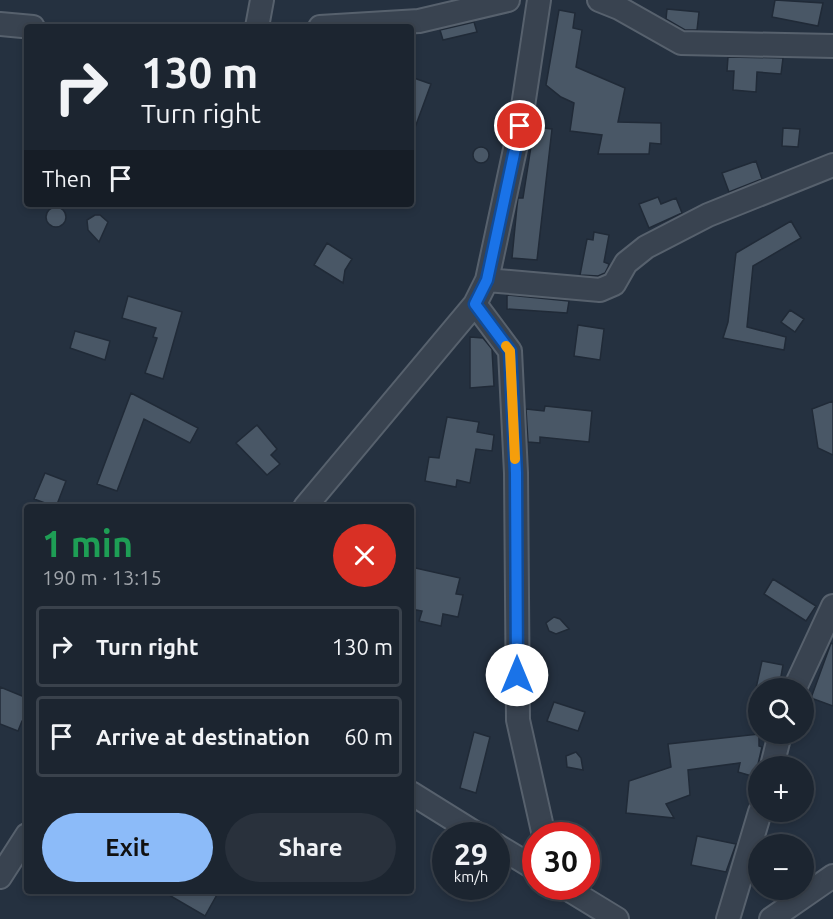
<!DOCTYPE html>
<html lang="en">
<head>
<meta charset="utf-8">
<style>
  body { margin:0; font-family:Ubuntu,sans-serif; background:#29313c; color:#f1f3f6; height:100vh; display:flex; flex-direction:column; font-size:22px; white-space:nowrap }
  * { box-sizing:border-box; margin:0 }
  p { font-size:20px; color:#a0a5ab }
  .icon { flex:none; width:33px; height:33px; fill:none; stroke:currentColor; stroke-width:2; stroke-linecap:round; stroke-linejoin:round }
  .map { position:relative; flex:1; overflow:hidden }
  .sheet { position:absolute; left:24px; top:504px; width:390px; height:390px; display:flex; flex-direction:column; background:#1c2530; border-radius:6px; box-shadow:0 3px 9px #0003,0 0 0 2px #3a424c }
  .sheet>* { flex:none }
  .hud { position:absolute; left:24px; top:24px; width:390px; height:183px; border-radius:6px; box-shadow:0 3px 9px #0003,0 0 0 2px #3a424c; background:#1c2530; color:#f1f3f6; overflow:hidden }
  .fabs { position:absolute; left:748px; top:678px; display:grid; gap:12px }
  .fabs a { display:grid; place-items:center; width:66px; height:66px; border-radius:50%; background:#1c2530; box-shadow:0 3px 9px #0003,0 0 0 2px #3a424c; font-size:30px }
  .speed { position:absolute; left:432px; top:822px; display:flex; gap:12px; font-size:30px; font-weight:700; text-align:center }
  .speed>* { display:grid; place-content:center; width:78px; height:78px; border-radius:50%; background:#1c2530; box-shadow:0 3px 9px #0003,0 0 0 2px #3a424c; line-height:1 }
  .speed small { font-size:15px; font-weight:400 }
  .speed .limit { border:9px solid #d22; background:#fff; color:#111 }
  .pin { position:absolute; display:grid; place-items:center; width:51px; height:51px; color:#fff; margin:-26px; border:3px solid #fff; border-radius:50%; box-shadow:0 2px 6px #0007 }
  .me { position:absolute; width:66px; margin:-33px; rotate:0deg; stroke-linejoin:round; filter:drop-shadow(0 0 4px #0008) }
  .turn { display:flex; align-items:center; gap:21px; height:126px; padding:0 18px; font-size:27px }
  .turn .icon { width:78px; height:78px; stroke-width:2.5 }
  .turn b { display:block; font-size:42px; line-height:51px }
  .then { display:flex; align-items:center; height:57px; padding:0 18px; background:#0003; gap:12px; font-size:22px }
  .round { display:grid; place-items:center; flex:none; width:63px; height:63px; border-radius:32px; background:#29313c }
  .summary { display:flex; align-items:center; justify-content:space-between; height:102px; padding:0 18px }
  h1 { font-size:36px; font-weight:700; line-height:45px; color:#1e9e55 }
  .primary-button { display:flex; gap:12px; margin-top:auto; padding:12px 18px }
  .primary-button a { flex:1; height:69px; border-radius:36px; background:#8cbbf9; color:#111; font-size:24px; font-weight:700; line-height:69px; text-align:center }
  .primary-button a+a { background:#29313c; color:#f1f3f6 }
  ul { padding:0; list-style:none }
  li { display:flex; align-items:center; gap:18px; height:81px; margin:0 12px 9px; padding:0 6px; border:3px solid #3a424c; border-radius:6px }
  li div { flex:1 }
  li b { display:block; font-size:22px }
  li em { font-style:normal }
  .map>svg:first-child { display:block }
</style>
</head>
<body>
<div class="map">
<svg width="833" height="919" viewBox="0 0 833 919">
  <rect width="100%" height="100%" fill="#253140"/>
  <path fill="#495766" stroke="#202a37" stroke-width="1.5" d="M775,0L823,3L818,26L772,17Z
    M667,9L699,12L697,30H685L666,19Z
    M559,10L575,13L573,28L582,30L576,67L625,88L618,122L661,123V144L650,143L649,154H598L602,135L570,131L574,103L561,97L546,85Z
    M474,22L477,32L443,40L440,30Z
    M728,57L783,58L781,74L757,72L756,92L733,90L734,71H727Z
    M411,77L431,84L413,133H411Z
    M534,127L552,129L537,260L512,258L517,206L518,198H523Z
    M783,128L800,129L798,147L782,146Z
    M473 155a8 8 0 1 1 16 0a8 8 0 1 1-16 0Z
    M756,161L762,179L729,192L722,173Z
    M658,197L661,204L676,198L682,213L649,228L639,204Z
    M46 217a10 10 0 1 1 20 0a10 10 0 1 1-20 0Z
    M95,215H100L108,222L99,242L88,230L87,220Z
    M791,221L801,238L753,266L747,327L786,337L784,350L723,338L728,322L736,253Z
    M594,232L609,235L604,262L609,264L608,267L605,273L598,276L580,275L587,239L593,240Z
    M327,243L352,259L345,270L343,283L314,265Z
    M507,295L569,301L567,313L507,309Z
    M128,296L182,312L163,379L145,373L157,338L153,337L156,328L122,318Z
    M790,310L804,319L795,332L781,322Z
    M578,325L604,329L600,360L574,356Z
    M75,331L110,341L105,360L70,348Z
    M470,337L483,338L492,349L494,386L470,388Z
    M131,393L198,428L190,443L144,419L117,491L97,484Z
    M833,401V455L818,448L812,409Z
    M545,406L592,411L589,442L540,437V443L528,442L526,409L544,411Z
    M447,417L479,422L477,432L494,435L492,451L476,449L470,483L457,480L456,487L425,481L429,457L439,458Z
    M257,425L277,449L271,455L280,464L267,475L236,443Z
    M45,473L66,481L56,507L34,499Z
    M411,567L460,578L456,594L463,595L458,617L443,614L441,626L419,621L422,611L411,609Z
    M773,579L816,606L806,621L764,594Z
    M554,617L560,619L569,629L556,634L549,631L546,623Z
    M831,643L833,644V706L811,698Z
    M762,661L783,665L779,688H756Z
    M0,687L27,698V722L22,721L18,731L0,724Z
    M554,702L585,712L578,731L547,721Z
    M474,732L490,737L476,793L460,788Z
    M759,734V746L762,747L755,777L738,772L740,763L688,770L690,795L666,804L674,818L626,813L629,781L671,767L668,744Z
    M576,752L581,758L583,770L567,767L566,756Z
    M697,836L736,844L726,872L691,865Z
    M162,891H219L205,916Z"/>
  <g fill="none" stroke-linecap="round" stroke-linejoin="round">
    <g stroke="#57616d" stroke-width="26">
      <path id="street" d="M599,0L619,8L681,43L833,46
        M0,24L33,27
        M257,27L262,0
        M320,27L419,21L508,0
        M487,280L600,290L614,284L626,263L646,247L708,215L833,165
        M475,304L510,351L516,473L518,720L544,836
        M305,507L475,304L487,280L520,126L539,0
        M795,688L833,606
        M772,766L780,734
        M411,793L480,836
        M496,845L536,869
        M0,877L27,835
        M563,886L617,919
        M728,919L760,812
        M771,919L833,876"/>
    </g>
    <use href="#street" stroke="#394350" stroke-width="22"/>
  </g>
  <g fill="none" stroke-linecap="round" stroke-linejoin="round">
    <g stroke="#114b97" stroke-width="15">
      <path id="route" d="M517,675L516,473L510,351L475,304L487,280L520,126"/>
    </g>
    <use href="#route" stroke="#1a73e8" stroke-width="10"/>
    <path stroke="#f59e0b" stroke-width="10" d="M506,346L510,351L515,459"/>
  </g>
</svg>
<div class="fabs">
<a><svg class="icon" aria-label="search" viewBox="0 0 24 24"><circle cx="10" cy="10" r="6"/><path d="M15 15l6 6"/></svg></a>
<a>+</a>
<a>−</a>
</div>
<div class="speed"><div>29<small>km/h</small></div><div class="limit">30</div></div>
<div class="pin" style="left:520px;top:126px;background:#d93025"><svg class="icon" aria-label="arrive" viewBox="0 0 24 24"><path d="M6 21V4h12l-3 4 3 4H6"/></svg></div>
<svg class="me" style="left:517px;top:675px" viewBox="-20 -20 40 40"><circle r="19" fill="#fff"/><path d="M0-13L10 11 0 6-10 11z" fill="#1a73e8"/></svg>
<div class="hud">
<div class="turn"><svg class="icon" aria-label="right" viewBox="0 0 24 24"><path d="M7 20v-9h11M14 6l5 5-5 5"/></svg><div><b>130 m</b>Turn right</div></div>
<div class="then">Then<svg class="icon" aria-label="arrive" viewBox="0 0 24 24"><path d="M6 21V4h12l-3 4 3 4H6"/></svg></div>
</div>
<section class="sheet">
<div class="summary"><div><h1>1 min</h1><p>190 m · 13:15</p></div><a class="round" style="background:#d93025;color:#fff"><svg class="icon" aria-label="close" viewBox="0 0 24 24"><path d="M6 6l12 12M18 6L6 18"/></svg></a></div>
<ul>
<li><svg class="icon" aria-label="right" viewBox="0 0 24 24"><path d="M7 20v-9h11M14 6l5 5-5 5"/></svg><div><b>Turn right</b></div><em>130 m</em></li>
<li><svg class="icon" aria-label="arrive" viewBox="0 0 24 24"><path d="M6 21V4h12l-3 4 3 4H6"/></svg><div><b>Arrive at destination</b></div><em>60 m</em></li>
</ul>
<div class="primary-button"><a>Exit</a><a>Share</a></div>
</section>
</div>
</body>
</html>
